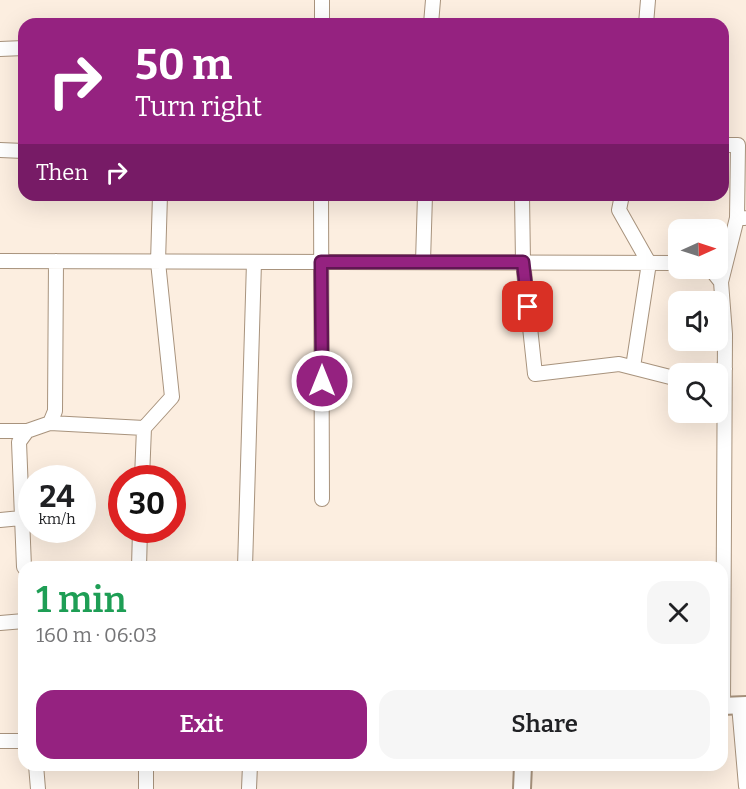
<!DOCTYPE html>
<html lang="en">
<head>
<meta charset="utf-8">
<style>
  body { margin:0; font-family:Bitter,serif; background:#f6f6f6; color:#202124; height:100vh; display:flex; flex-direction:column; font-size:22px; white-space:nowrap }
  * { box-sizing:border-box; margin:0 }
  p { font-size:20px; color:#757577 }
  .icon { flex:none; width:33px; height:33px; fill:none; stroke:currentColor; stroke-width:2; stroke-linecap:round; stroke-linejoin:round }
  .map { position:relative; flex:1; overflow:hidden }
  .side { position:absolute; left:18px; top:561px; width:710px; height:210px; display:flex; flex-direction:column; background:#fff; border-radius:18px; box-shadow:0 6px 24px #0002 }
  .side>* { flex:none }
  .guide { position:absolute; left:18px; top:18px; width:711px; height:183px; border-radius:18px; box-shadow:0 6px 24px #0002; background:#952280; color:#fff; overflow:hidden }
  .needle { width:39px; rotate:87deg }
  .tools { position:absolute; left:668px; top:219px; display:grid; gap:12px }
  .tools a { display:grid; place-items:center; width:60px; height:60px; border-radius:12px; background:#fff; box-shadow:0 6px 24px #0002; font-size:30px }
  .speed { position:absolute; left:18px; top:465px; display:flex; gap:12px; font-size:30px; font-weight:700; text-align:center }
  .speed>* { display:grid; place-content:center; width:78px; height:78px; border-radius:50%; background:#fff; box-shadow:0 6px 24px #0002; line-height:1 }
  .speed small { font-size:15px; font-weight:400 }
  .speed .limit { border:9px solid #d22; background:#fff; color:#111 }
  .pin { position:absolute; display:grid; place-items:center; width:51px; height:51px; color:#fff; margin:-26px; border-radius:12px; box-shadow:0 3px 9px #0006 }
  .me { position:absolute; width:66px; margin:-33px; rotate:0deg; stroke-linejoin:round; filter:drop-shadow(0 0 4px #0008) }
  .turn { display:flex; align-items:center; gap:21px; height:126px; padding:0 18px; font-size:27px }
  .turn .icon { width:78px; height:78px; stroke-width:2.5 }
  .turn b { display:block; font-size:42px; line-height:51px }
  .then { display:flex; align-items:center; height:57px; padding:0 18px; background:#0003; gap:12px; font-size:22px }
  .round { display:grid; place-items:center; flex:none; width:63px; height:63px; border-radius:18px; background:#f6f6f6 }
  .headline { display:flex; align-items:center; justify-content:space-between; height:102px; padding:0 18px }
  h1 { font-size:36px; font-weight:600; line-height:45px; color:#1e9e55 }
  .action { display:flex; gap:12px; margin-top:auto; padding:12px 18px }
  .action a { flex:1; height:69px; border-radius:18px; background:#952280; color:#fff; font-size:24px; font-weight:600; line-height:69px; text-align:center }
  .action a+a { background:#f6f6f6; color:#202124 }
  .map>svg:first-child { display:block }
</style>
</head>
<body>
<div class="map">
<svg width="746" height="789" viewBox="0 0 746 789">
  <rect width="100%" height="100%" fill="#fceee0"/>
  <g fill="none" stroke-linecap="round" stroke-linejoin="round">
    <g stroke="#a8937d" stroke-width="16">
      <path id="minor" d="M322,24V0
        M431,24L433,0
        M646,24L648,0
        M0,49L24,48
        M723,145H738L737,218
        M0,150L24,151
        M321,195L322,499
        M522,195L523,262L535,374L619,364L678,379
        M622,195L619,210L649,263L633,367
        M0,261L678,263
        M423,262L425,195
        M710,268L721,282L725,334L723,706
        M721,282L737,218H744
        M703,374L725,369
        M50,423L144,428
        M0,431H27
        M142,478L144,428L172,397L158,262L160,195
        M0,520L21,518
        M24,567L19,442L27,431L50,423L55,411L56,261
        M139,567L140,530
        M245,567L254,262
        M0,623L24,621
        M739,705L746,786
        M0,741H24
        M36,765L38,789
        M146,765V789
        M249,789L250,765"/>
    </g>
    <g stroke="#a8937d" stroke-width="20">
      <path id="tertiary" d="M722,706L746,705
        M522,789L523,765"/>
    </g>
    <use href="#minor" stroke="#fff" stroke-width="14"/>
    <use href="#tertiary" stroke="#fff" stroke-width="16"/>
  </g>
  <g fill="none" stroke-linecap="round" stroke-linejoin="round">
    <g stroke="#611653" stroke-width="15">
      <path id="route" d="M322,381L321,262H523L528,307"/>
    </g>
    <use href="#route" stroke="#952280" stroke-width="10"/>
  </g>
</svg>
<div class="tools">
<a><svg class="needle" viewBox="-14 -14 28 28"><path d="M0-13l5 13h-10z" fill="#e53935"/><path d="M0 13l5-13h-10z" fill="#757577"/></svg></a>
<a><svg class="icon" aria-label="sound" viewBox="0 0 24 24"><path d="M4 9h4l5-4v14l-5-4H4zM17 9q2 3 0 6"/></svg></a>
<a><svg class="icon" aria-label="search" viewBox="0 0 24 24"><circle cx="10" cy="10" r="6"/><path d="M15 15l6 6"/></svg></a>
</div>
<div class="speed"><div>24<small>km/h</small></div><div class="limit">30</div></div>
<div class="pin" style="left:528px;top:307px;background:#d93025"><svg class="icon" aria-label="arrive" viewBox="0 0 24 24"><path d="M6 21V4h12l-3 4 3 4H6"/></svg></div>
<svg class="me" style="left:322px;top:381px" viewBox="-20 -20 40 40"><circle r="17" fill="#952280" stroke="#fff" stroke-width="3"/><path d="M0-11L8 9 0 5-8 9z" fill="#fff"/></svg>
<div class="guide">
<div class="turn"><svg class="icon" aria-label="right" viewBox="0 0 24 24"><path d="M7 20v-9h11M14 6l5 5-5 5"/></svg><div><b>50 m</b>Turn right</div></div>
<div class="then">Then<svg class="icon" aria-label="right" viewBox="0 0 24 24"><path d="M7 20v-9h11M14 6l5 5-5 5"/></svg></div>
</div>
<section class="side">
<div class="headline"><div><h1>1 min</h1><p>160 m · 06:03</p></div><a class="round"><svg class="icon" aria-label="close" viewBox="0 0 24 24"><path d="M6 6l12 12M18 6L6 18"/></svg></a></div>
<div class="action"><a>Exit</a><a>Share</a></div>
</section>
</div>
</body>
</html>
